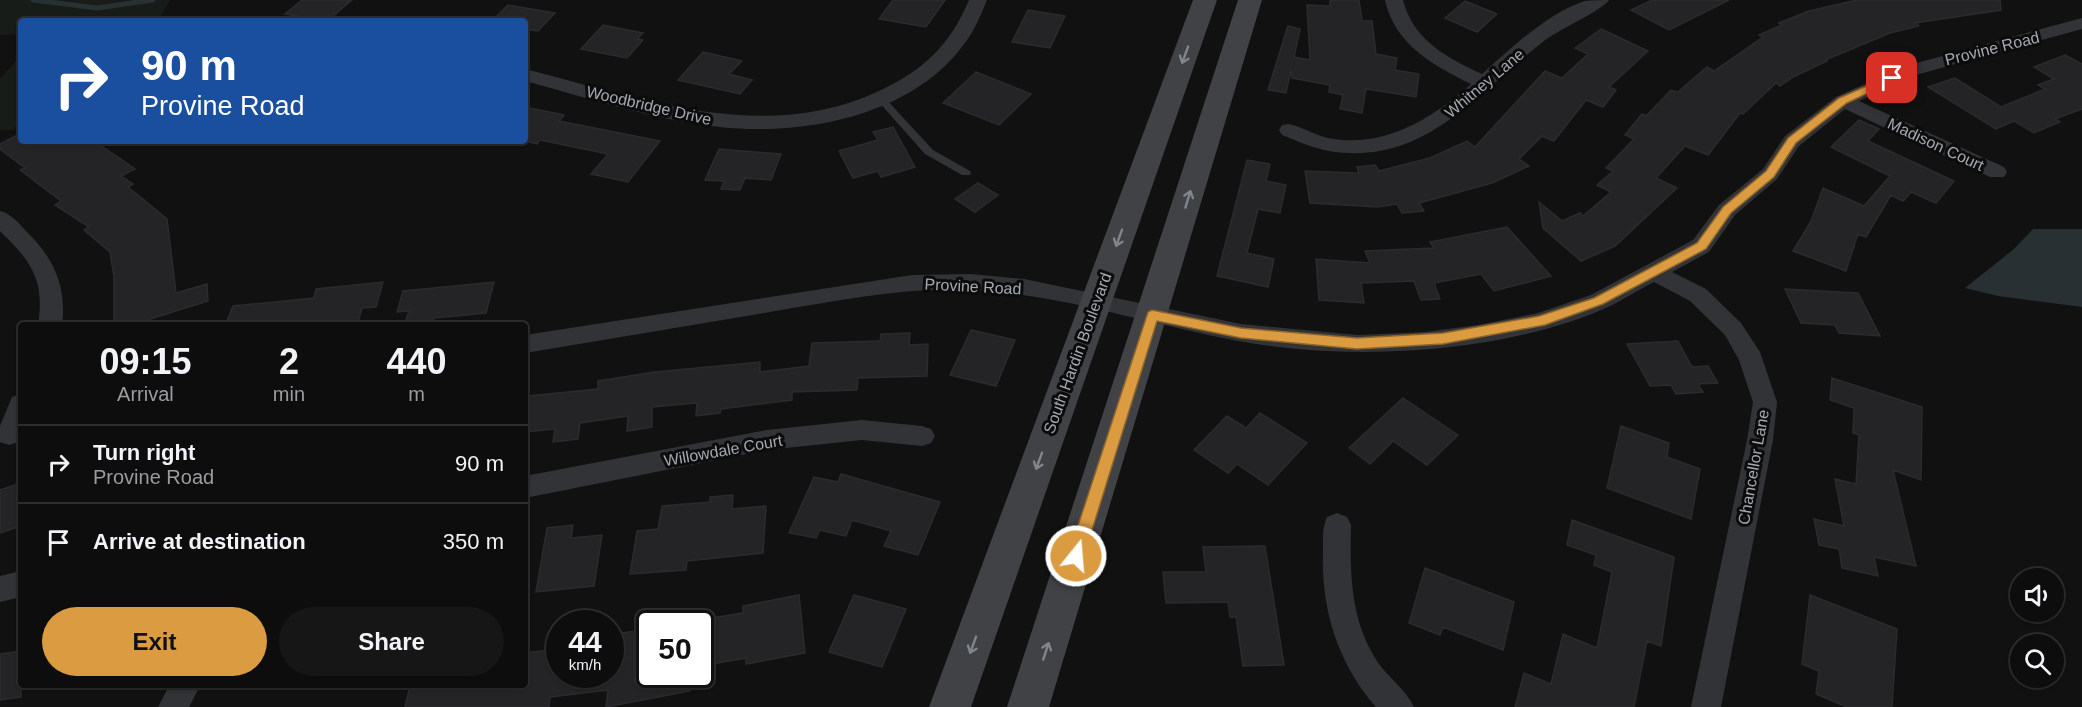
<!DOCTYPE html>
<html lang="en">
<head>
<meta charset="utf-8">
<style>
  body { margin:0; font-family:Arial,sans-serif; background:#161617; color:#f1f3f6; height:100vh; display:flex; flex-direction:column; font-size:22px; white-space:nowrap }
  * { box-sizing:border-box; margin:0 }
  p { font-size:20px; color:#9a9c9e }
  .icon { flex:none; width:33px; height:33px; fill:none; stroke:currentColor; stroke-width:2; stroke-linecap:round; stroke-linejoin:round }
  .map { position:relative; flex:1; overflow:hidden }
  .sheet { position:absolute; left:18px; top:322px; width:510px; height:366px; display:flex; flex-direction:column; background:#0d0d0e; border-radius:6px; box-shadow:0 2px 4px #0004,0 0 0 2px #2d2d2e }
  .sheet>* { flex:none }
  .guide { position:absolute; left:18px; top:18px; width:510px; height:126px; border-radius:6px; box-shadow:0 2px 4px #0004,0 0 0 2px #2d2d2e; background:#1a4fa0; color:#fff; overflow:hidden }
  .tools { position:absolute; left:2010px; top:568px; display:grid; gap:12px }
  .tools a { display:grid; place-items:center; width:54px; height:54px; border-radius:50%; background:#0d0d0e; box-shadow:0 2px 4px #0004,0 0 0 2px #2d2d2e; font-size:30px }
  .speed { position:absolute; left:546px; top:610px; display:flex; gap:12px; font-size:30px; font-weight:700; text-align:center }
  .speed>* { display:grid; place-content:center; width:78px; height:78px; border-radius:50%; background:#0d0d0e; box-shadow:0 2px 4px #0004,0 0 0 2px #2d2d2e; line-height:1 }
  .speed small { font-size:15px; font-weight:400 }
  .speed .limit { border:3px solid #111; border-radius:9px; background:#fff; color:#111 }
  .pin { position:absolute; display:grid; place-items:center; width:51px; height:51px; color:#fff; margin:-26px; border-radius:12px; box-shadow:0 3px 9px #0006 }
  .me { position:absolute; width:66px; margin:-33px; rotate:17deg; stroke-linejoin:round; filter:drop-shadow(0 0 4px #0008) }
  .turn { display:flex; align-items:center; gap:21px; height:126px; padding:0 24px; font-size:27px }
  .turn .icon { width:78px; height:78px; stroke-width:2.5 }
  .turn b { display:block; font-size:42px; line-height:51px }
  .eta { display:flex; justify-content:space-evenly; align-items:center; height:102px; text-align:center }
  .eta b { font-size:36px; font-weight:700; line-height:42px }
  .button { display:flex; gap:12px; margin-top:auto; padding:12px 24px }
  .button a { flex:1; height:69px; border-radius:36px; background:#da9b41; color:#111; font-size:24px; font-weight:700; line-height:69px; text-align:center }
  .button a+a { background:#161617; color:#f1f3f6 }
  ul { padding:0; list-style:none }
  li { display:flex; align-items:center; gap:18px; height:78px; padding:0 24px; border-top:2px solid #2d2d2e }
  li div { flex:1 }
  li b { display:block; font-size:22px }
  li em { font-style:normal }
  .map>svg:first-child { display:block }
</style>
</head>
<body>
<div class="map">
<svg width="2082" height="707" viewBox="0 0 2082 707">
  <rect width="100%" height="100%" fill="#111112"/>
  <path fill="#181c18" d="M0,0H170L158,21H21V34L0,35Z
    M21,55V120L13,130H0V79Z"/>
  <path fill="#293034" d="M2033,229H2082V307L1998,296L1965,288L2014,249Z"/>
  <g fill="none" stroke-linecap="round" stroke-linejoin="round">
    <path stroke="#293034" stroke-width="5" d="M33,0L97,8L153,0"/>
  </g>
  <path fill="#242426" stroke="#2b2b2e" stroke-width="1.5" d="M302,0H352L327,21L285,14Z
    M893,0H945L926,27L879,19Z
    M1330,0H1359L1362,21H1372L1376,54L1397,58L1395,70L1419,74L1416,97L1366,89L1362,113L1340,109L1343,95L1329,92L1330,85L1292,78L1291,70L1286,93L1268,90L1288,26L1300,29L1294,57L1310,60L1307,5L1330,6Z
    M1652,0H1729L1669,30L1631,10Z
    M1857,0H2000L2001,10L1915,23L1919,26L1890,33L1825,60L1827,61L1793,77L1780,86L1776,83L1743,114L1740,113L1708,155L1685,146L1656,178L1677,188L1615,246L1581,261L1543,228L1539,202L1562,221L1580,213L1583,216L1611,192L1597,185L1613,171L1606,168L1634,139L1625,135L1642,114L1646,116L1671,90L1678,92L1707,67L1714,71L1763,37L1759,35L1782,25L1779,23L1809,11Z
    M1465,1L1497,14L1477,32L1445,18Z
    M508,5L525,8L555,13L538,31L525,29V21H492Z
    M1028,10L1065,16L1050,48L1012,42Z
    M603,25L643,33L637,39L643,40L627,58L581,49Z
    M1601,29L1648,51L1609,87L1616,90L1603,107L1586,100L1554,141L1542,136L1519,159L1529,166L1492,183L1419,203L1424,211L1402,213L1397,204L1377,207L1310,203L1305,171L1359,173L1357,167L1375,165L1379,171L1430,158L1467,141L1475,147L1545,71L1562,78L1588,54L1575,48Z
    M703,52L742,61L729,74L752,80L740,94L678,80Z
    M2065,55L2082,64V109L2055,119L2060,122L2034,133L2014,121L1996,129L1928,87L1955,78L2001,107L2045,89L2038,85L2054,79L2034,67Z
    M976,72L1031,94L999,125L943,103Z
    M525,107L564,115L559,121L660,141L628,182L591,174L608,154L540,140L537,144L525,141Z
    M1859,120L1879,129L1868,141L1954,181L1936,203L1911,192L1903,201L1891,195L1866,237L1858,234L1846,271L1793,251L1811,221L1823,188L1864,206L1890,176L1831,147Z
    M893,127L915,167L881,177L878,171L853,178L839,151L878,140L873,132Z
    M21,133V141H94L135,169L121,176L133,184L128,187L167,219L176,293L207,284L208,301L128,326H114V277L110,252L84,230L89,227L55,205L61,201L20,170L25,168L0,149V144Z
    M719,149L781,154L771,180L745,178L740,190L721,189L724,181L705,180Z
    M1247,160L1270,164L1266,181L1286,185L1280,213L1258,209L1247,253L1274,259L1268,287L1217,276Z
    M978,183L998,195L975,212L955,199Z
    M1507,227L1551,276L1494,291L1481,274L1434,283L1440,299L1421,300L1414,281L1361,283L1364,303L1319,300L1316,259L1370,263L1365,251L1434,248L1430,242Z
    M383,282L376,307L362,308L357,326H225L233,306L314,298L316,289Z
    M494,282L486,313L434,318L431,326H404L409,311L397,312L403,291Z
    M1785,289L1858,293L1880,336L1839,333L1835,325L1801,323Z
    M971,330L1015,340L996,386L950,375Z
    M910,333L909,345L928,344L927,376L858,378L857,390L792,392V400L721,409L720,413L696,416L697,403L652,407V427L627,431L628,416L580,423L578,439L553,442L555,429L525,432L528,396L598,389V381L655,372L760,362V372L809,366L812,343L880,341L881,334Z
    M1678,341L1692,367L1708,366L1718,383L1698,384L1703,392L1676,394L1671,385L1650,386L1627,344Z
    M1832,378L1922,407L1921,480L1893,470L1916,566L1874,557L1878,576L1842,568L1839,549L1819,545L1814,519L1844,526L1835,479L1856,484L1859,435L1853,433L1854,408L1830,400Z
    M1403,398L1458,435L1427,465L1393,441L1370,464L1349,448Z
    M1260,413L1307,443L1268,485L1237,464L1228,473L1194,450L1227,416L1246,428Z
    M1621,426L1669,443L1667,457L1700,469L1691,519L1607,488Z
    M841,474L940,502L918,555L884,546L891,531L852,520L846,536L820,530L816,538L789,533L814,477L838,482Z
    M21,483V526L0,533V490Z
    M733,495L732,509L766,506L763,553L687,561L686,570L630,574L637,531L658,529L662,506L710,502V497Z
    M1572,520L1674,557L1661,646L1647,641L1634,707H1515L1524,673L1551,684L1563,634L1597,648L1612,572L1594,565L1596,555L1567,545Z
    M573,525L571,538L602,535L594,586L536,592L547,528Z
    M1265,546L1284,665L1243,666L1236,617H1230L1228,602L1166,603L1163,572H1206L1203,547Z
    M1425,568L1514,602L1503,650L1443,627L1440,635L1409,623Z
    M799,595L805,653L746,664V658L700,666V620L743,613V606Z
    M854,595L906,609L882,667L829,652Z
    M1810,595L1897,629L1892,707H1847L1816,694L1819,671L1802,664Z
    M643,630L638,675H690V691L606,707L608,690L550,697L549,707H405L410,686H525V653L558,649L554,675H610V635Z
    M21,651V697L0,700V654Z"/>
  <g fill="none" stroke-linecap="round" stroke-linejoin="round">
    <path fill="#323336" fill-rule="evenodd" d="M881,96L884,97L933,150L970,171L971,173L970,175H962L925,154L878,101L876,99Z"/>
    <path fill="#323336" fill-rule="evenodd" d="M969,0H987C980,17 973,34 961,48C908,117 801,136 720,127C653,120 589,98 525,81V69C640,98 764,145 879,91C924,70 950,45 969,0Z
      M1385,0H1403C1413,40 1447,58 1482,74C1510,49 1549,12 1585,1C1592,0 1602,0 1609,0C1601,11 1558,30 1544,41C1477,92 1425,167 1329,151C1313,148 1297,141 1282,135L1279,130L1282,125L1289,124C1302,127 1315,135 1328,138C1383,149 1432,119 1471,84C1433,65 1395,45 1385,0Z
      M2082,18V29L1916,75L1859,101L2004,167L2007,172L2004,177H1990L1845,109L1799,146L1777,179L1735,215L1709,252L1672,272L1706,289L1741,323L1760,352L1777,402L1773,440L1721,707H1691L1747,440L1753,402L1739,360L1725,335L1690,301L1654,282C1638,290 1623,300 1608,307C1503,354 1350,362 1238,341C1150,325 1061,294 971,290C904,287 836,301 770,312C689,326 607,339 525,353V335L912,275L971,274L1024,279L1241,324L1357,335L1425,332L1478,325L1538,313L1591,295L1693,240L1719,205L1763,169L1785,136L1836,97L1902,67Z
      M0,211C11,214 18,222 25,230C54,258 67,286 62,326H38C45,280 32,262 0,231Z
      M21,394V436L18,442L9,445L0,442V426L12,397Z
      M862,420L922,426L931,429L935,436L931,443L922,446L862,440L767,450L525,498V476L767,430Z
      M1337,513L1347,517L1351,525C1350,575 1350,621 1379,664C1390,679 1407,691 1414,707H1376C1338,664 1321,609 1323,553C1323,540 1322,528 1327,517Z
      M21,571V597L0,602V576Z
      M169,686H200L189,707H158Z"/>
    <path fill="#404246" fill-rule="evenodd" d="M1193,0H1217L971,707H929Z
      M1238,0H1262L1049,707H1007Z"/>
  </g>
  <defs><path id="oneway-shaft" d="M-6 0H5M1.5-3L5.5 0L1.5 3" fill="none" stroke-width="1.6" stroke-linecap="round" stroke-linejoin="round" transform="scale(1.5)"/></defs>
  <g stroke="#81858c">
    <use href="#oneway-shaft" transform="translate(1185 55) rotate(110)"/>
    <use href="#oneway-shaft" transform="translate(1188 199) rotate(-73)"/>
    <use href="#oneway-shaft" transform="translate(1119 238) rotate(110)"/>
    <use href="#oneway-shaft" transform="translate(1039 461) rotate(110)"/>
    <use href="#oneway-shaft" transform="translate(973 645) rotate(110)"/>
    <use href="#oneway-shaft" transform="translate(1046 651) rotate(-72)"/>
  </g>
  <path fill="#da9b41" stroke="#8e652a" stroke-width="1.5" d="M1892,75L1898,78L1896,80L1847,103L1796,143L1774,177L1731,213L1706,249L1603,304L1545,325L1443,344L1357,349L1241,338L1157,321L1084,556L1082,561L1076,563L1071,561L1068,556L1148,312L1152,310L1241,328L1357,338L1443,333L1539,316L1594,298L1697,243L1723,207L1766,171L1788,138L1839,98Z"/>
  <g text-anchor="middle" stroke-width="6" stroke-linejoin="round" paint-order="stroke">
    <g font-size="16" fill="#a4a9b1" stroke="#0c0c0d">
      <text transform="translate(1992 48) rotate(-14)" y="6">Provine Road</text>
      <text transform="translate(1484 83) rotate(-40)" y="6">Whitney Lane</text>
      <text transform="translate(649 105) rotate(13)" y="6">Woodbridge Drive</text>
      <text transform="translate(1936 144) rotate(25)" y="6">Madison Court</text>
      <text transform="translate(973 286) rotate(3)" y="6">Provine Road</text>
      <text transform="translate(1077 353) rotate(-70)" y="6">South Hardin Boulevard</text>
      <text transform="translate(723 450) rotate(-10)" y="6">Willowdale Court</text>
      <text transform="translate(1753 467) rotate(-80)" y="6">Chancellor Lane</text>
    </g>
  </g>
</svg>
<div class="tools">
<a><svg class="icon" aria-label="sound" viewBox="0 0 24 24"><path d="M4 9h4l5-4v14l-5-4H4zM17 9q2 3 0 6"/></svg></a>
<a><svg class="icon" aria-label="search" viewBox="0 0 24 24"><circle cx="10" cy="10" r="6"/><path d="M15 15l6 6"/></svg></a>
</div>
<div class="speed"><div>44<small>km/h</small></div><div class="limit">50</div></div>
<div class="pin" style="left:1892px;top:78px;background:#d93025"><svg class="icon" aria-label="arrive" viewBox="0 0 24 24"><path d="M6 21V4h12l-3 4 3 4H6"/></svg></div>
<svg class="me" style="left:1076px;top:556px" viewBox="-20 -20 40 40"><circle r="17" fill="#da9b41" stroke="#fff" stroke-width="3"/><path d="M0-11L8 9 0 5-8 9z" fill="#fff"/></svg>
<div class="guide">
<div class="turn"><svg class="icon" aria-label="right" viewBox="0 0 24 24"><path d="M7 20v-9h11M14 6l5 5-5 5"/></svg><div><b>90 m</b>Provine Road</div></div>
</div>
<section class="sheet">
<div class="eta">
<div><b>09:15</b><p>Arrival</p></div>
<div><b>2</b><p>min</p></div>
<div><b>440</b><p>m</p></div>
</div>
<ul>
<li><svg class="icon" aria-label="right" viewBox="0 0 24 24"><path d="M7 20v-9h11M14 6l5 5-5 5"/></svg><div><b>Turn right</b><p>Provine Road</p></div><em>90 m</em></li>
<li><svg class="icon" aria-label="arrive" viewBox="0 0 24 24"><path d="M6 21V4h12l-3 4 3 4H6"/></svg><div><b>Arrive at destination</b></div><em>350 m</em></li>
</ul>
<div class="button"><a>Exit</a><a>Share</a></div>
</section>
</div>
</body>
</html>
